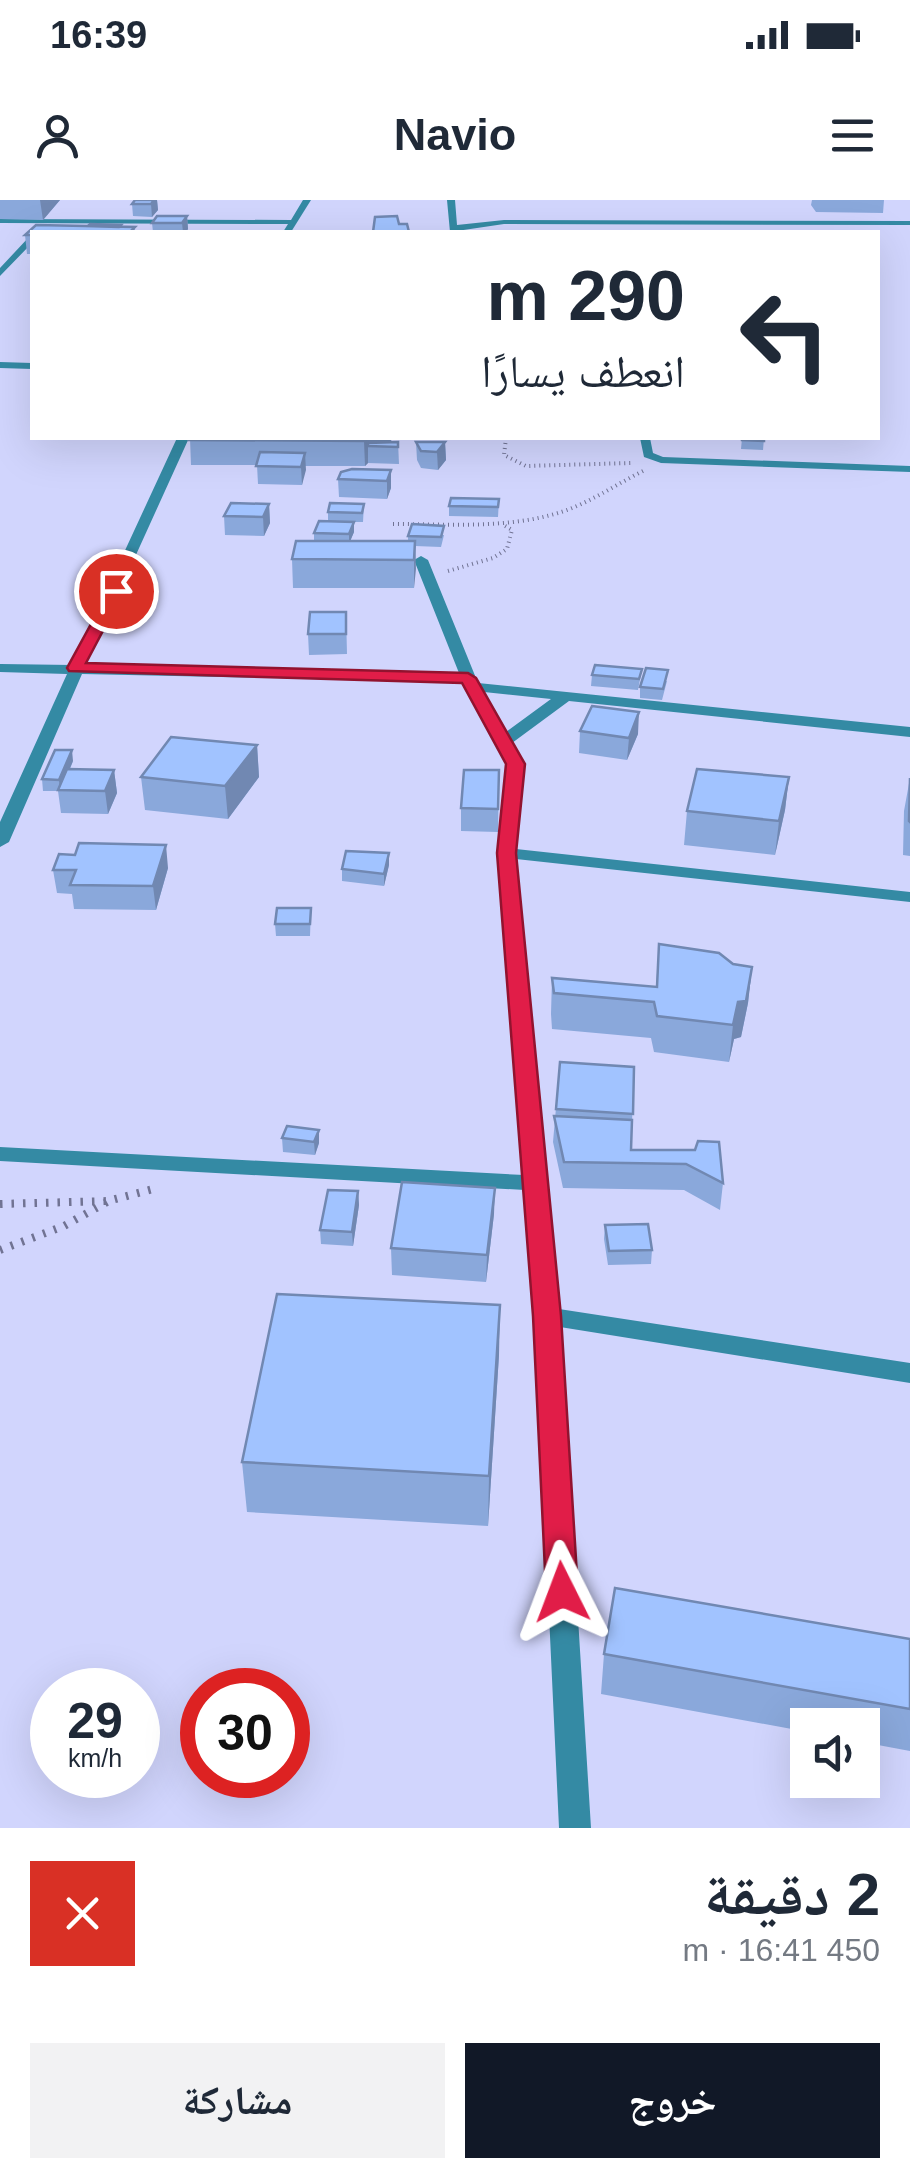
<!DOCTYPE html>
<html lang="ar">
<head>
<meta charset="utf-8">
<style>
  body { margin:0; font-family:Arial,"Noto Naskh Arabic",sans-serif; background:#f2f2f3; color:#1f2937; direction:rtl; height:100vh; display:flex; flex-direction:column; font-size:38px; white-space:nowrap }
  * { box-sizing:border-box; margin:0 }
  p { font-size:32px; color:#747a83 }
  .icon { flex:none; width:55px; height:55px; fill:none; stroke:currentColor; stroke-width:2; stroke-linecap:round; stroke-linejoin:round }
  .map { position:relative; height:1628px; overflow:hidden; direction:ltr }
  .side { display:flex; flex-direction:column; background:#fff; flex:1 }
  .side>* { flex:none }
  .hud { position:absolute; left:30px; top:30px; width:850px; height:210px; border-radius:0px; box-shadow:0 10px 40px #0002; direction:rtl; background:#fff; color:#1f2937; overflow:hidden }
  .fabs { position:absolute; left:790px; top:1508px; display:grid; gap:20px }
  .fabs a { display:grid; place-items:center; width:90px; height:90px; border-radius:0px; background:#fff; box-shadow:0 10px 40px #0002; font-size:50px }
  .speed { position:absolute; left:30px; top:1468px; display:flex; gap:20px; font-size:50px; font-weight:700; text-align:center }
  .speed>* { display:grid; place-content:center; width:130px; height:130px; border-radius:50%; background:#fff; box-shadow:0 10px 40px #0002; line-height:1 }
  .speed small { font-size:25px; font-weight:400 }
  .speed .limit { border:15px solid #d22; background:#fff; color:#111 }
  .pin { position:absolute; display:grid; place-items:center; width:85px; height:85px; color:#fff; margin:-42px; border:5px solid #fff; border-radius:50%; box-shadow:0 2px 10px #0007 }
  .me { position:absolute; width:110px; margin:-55px; rotate:357deg; stroke-linejoin:round; filter:drop-shadow(0 0 8px #0008) }
  .turn { display:flex; align-items:center; gap:35px; height:210px; padding:0 30px; font-size:45px }
  .turn .icon { width:130px; height:130px; stroke-width:2.5 }
  .turn b { display:block; font-size:70px; line-height:85px }
  .round { display:grid; place-items:center; flex:none; width:105px; height:105px; border-radius:0px; background:#f2f2f3 }
  .summary { display:flex; align-items:center; justify-content:space-between; height:170px; padding:0 30px }
  h1 { font-size:60px; font-weight:700; line-height:75px }
  .button { display:flex; gap:20px; margin-top:auto; padding:20px 30px }
  .button a { flex:1; height:115px; border-radius:0px; background:#111827; color:#fff; font-size:40px; font-weight:700; line-height:115px; text-align:center }
  .button a+a { background:#f2f2f3; color:#1f2937 }
  .status { display:flex; justify-content:space-between; align-items:center; height:70px; padding:0 50px; background:#fff; direction:ltr }
  .status svg { height:28px; fill:currentColor }
  header { display:flex; justify-content:space-between; align-items:center; height:130px; padding:0 30px; background:#fff; font-size:45px; font-weight:700 }
  .map>svg:first-child { display:block }
</style>
</head>
<body>
<div class="status"><b>16:39</b><svg viewBox="0 0 49 12"><path d="M0 12V9h3v3zM5 12V6h3v6zM10 12V3h3v9zM15 12V0h3v12zM26 1h20v11H26zM47 4h2v5h-2z"/></svg></div>
<header><svg class="icon" aria-label="menu" viewBox="0 0 24 24"><path d="M4 6h16M4 12h16M4 18h16"/></svg>Navio<svg class="icon" aria-label="person" viewBox="0 0 24 24"><circle cx="12" cy="8" r="4"/><path d="M4 21q1-7 8-7t8 7"/></svg></header>
<div class="map">
<svg width="910" height="1628" viewBox="0 0 910 1628">
  <rect width="100%" height="100%" fill="#d1d5fd"/>
  <g fill="none" stroke-linecap="round" stroke-linejoin="round">
    <path stroke="#717393" stroke-width="4" stroke-dasharray="1 4" stroke-linecap="butt" d="M506,238L504,255L526,266L631,263
      M393,324C448,324 505,329 558,313C588,304 615,285 643,271
      M448,371L493,358L507,349L512,330L505,326"/>
    <path stroke="#717393" stroke-width="8" stroke-dasharray="2.5 9" stroke-linecap="butt" d="M0,1004L108,1001L157,988
      M0,1050L64,1026L107,1002"/>
    <path fill="#348aa4" fill-rule="evenodd" d="M303,0H311L291,32H283L288,24L0,23V19L291,20Z
      M447,0H455L457,25L504,20L910,21V25L504,24L450,32Z
      M29,37H32V43L0,76V68Z
      M0,162L32,163V169L0,168Z
      M177,238H189L86,465L459,473L414,360L421,356L428,360L478,483L910,527V537L569,501L512,543L524,564L516,649L910,692V702L516,659L559,1109L910,1163V1183L560,1127L591,1628H559L535,1116L525,990L0,961V947L524,975L498,653L508,564L463,482L82,474L9,642L0,647V622L67,474L0,472V464L72,465ZM484,492L551,499L506,532Z
      M640,238H650L653,253L663,257L910,266V272L661,263L644,257Z"/>
  </g>
  <path fill="#8aa8db" d="M0,0H60L43,20L0,19Z
    M135,0H157L158,10L152,17L133,16L132,4Z
    M812,0H884L883,13L816,12L811,5Z
    M187,16L188,29L186,32H153L152,23Z
    M90,24L121,25V27H135V32H32V54H27L25,35L36,25L88,26Z
    M190,238H394L389,242H398L399,264L368,263L365,266H305L302,285L258,284L257,265H191Z
    M742,238H764L763,250L741,249Z
    M416,242H445L446,260L438,270L421,268L417,260Z
    M391,270V288L387,299L339,297L338,279Z
    M499,299L498,317L449,316V306Z
    M269,304L270,323L264,336L225,335L224,316Z
    M364,304L363,322H350H354V332L350,341H408V336L444,335L441,347L415,346L414,388H293L292,359L314,341V333L328,321V312Z
    M346,412L347,454L309,455L308,434Z
    M642,469L638,490L591,486L592,475Z
    M667,481L662,500L640,498V487Z
    M580,531L638,534L627,560L579,553Z
    M257,545L259,577L228,619L145,610L141,577Z
    M73,561L70,569L114,570L117,593L108,614L61,613L58,591H43L42,579Z
    M499,570L498,632L461,631V608Z
    M789,577L785,610L775,655L684,645L687,611Z
    M910,578V656L903,655L904,611Z
    M389,665L384,686L342,681V669Z
    M168,668L156,710L74,709L72,694L57,693L53,670Z
    M311,708L310,736H276L275,724Z
    M659,744L733,764L752,767L748,803L741,837L734,839L729,862L654,852L651,838L552,829L551,814L552,778L656,787Z
    M560,862L634,867L631,950H695L723,983L720,1010L684,990L563,988L553,942Z
    M319,930V943L315,955L283,952L282,938Z
    M358,991L359,1005L353,1046L321,1044L320,1030Z
    M494,1014L486,1082L392,1075L391,1048Z
    M605,1025L652,1050L651,1064L608,1065L604,1039Z
    M499,1155L488,1326L247,1312L242,1262Z
    M910,1439V1551L862,1542V1525H808V1532L601,1494L604,1454Z"/>
  <path fill="#7188b2" d="M40,0H60L43,20Z
    M154,0H157L158,10L152,17L151,4Z
    M187,16L188,29L186,32H183L182,23Z
    M367,238H394L385,246H368V263L365,266L364,241Z
    M445,242L446,260L438,270L437,252Z
    M305,253L306,270L302,285L301,267Z
    M391,270V288L387,299V281Z
    M269,304L270,323L264,336L263,317Z
    M354,322V332L349,344V334Z
    M415,341L416,369L414,388V360Z
    M639,512L638,534L627,560L629,538Z
    M257,545L259,577L228,619L225,586Z
    M72,550L73,561L60,591L59,580Z
    M114,570L117,593L108,614L105,591Z
    M789,577L785,610L775,655L779,621Z
    M166,645L168,668L156,710L153,686Z
    M389,653V665L384,686V674Z
    M752,767L748,803L741,837L734,839L729,862L733,825L738,802Z
    M319,930V943L315,955L314,942Z
    M495,988L494,1014L486,1082L487,1055Z
    M358,991L359,1005L353,1046L352,1032Z
    M500,1105L499,1155L488,1326L489,1276Z"/>
  <path fill="#a1c3ff" stroke="#7188b2" stroke-width="2.5" d="M135,0H154L151,4H132Z
    M157,16H187L182,23H152Z
    M397,16L399,24H407L409,32H373L375,17Z
    M90,24L121,25L119,27L88,26Z
    M36,25L135,27L130,32H32V35H25Z
    M190,238H367L364,241L189,240Z
    M742,238H764V241L742,240Z
    M398,242V247L368,246V243Z
    M416,242H445L437,252L421,251Z
    M260,252L305,253L301,267L256,266Z
    M352,269L391,270L387,281L338,279L341,272Z
    M451,298L499,299L498,307L449,306Z
    M231,303L269,304L263,317L224,316Z
    M330,303L364,304L362,313L328,312Z
    M319,321L354,322L349,334L314,333Z
    M412,324L444,326L441,337L408,336Z
    M296,341H415L414,360L292,359Z
    M310,412H346V434H308Z
    M595,465L642,469L639,479L592,475Z
    M646,468L668,470L663,489L640,487Z
    M592,506L639,512L629,538L580,531Z
    M171,537L257,545L225,586L141,577Z
    M55,550H72L59,580L42,579Z
    M67,569L114,570L105,591L58,590Z
    M697,569L789,577L779,621L687,611Z
    M464,570H499L498,609L461,608Z
    M910,578V622L909,621Z
    M79,643L166,645L153,686L70,685L76,670H53L59,654L75,655Z
    M346,651L389,653L384,674L342,669Z
    M277,708H311L310,724H275Z
    M659,744L719,753L733,764L752,767L746,801L738,802L733,825L657,816L654,802L554,793L552,778L657,787Z
    M560,862L634,867L633,914L556,909Z
    M554,916L632,920L631,950H695L698,941L719,942L723,983L686,964L564,962Z
    M287,926L319,930L314,942L282,938Z
    M402,982L495,988L487,1055L391,1048Z
    M328,990L358,991L352,1032L320,1030Z
    M648,1024L652,1050L609,1051L605,1025Z
    M277,1094L500,1105L489,1276L242,1262Z
    M615,1388L910,1439V1509L604,1454Z"/>
  <path fill="#e11d48" stroke="#92132f" stroke-width="2.5" d="M116,386L124,391L86,463L468,473L476,478L525,564L516,653L561,1116L578,1392L574,1402L562,1406L550,1402L546,1392L533,1116L497,653L506,564L462,483L69,471L67,468L109,391Z"/>
</svg>
<div class="fabs">
<a><svg class="icon" aria-label="sound" viewBox="0 0 24 24"><path d="M4 9h4l5-4v14l-5-4H4zM17 9q2 3 0 6"/></svg></a>
</div>
<div class="speed"><div>29<small>km/h</small></div><div class="limit">30</div></div>
<div class="pin" style="left:116px;top:391px;background:#d93025"><svg class="icon" aria-label="arrive" viewBox="0 0 24 24"><path d="M6 21V4h12l-3 4 3 4H6"/></svg></div>
<svg class="me" style="left:562px;top:1392px" viewBox="-20 -20 40 40"><path d="M0-17L14 15 0 8-14 15z" fill="#e11d48" stroke="#fff" stroke-width="4"/></svg>
<div class="hud">
<div class="turn"><svg class="icon" aria-label="left" viewBox="0 0 24 24"><path d="M17 20v-9H6M10 6l-5 5 5 5"/></svg><div><b>290 m</b>انعطف يسارًا</div></div>
</div>
</div>
<section class="side">
<div class="summary"><div><h1>2 دقيقة</h1><p>450 m · 16:41</p></div><a class="round" style="background:#d93025;color:#fff"><svg class="icon" aria-label="close" viewBox="0 0 24 24"><path d="M6 6l12 12M18 6L6 18"/></svg></a></div>
<div class="button"><a>خروج</a><a>مشاركة</a></div>
</section>
</body>
</html>
